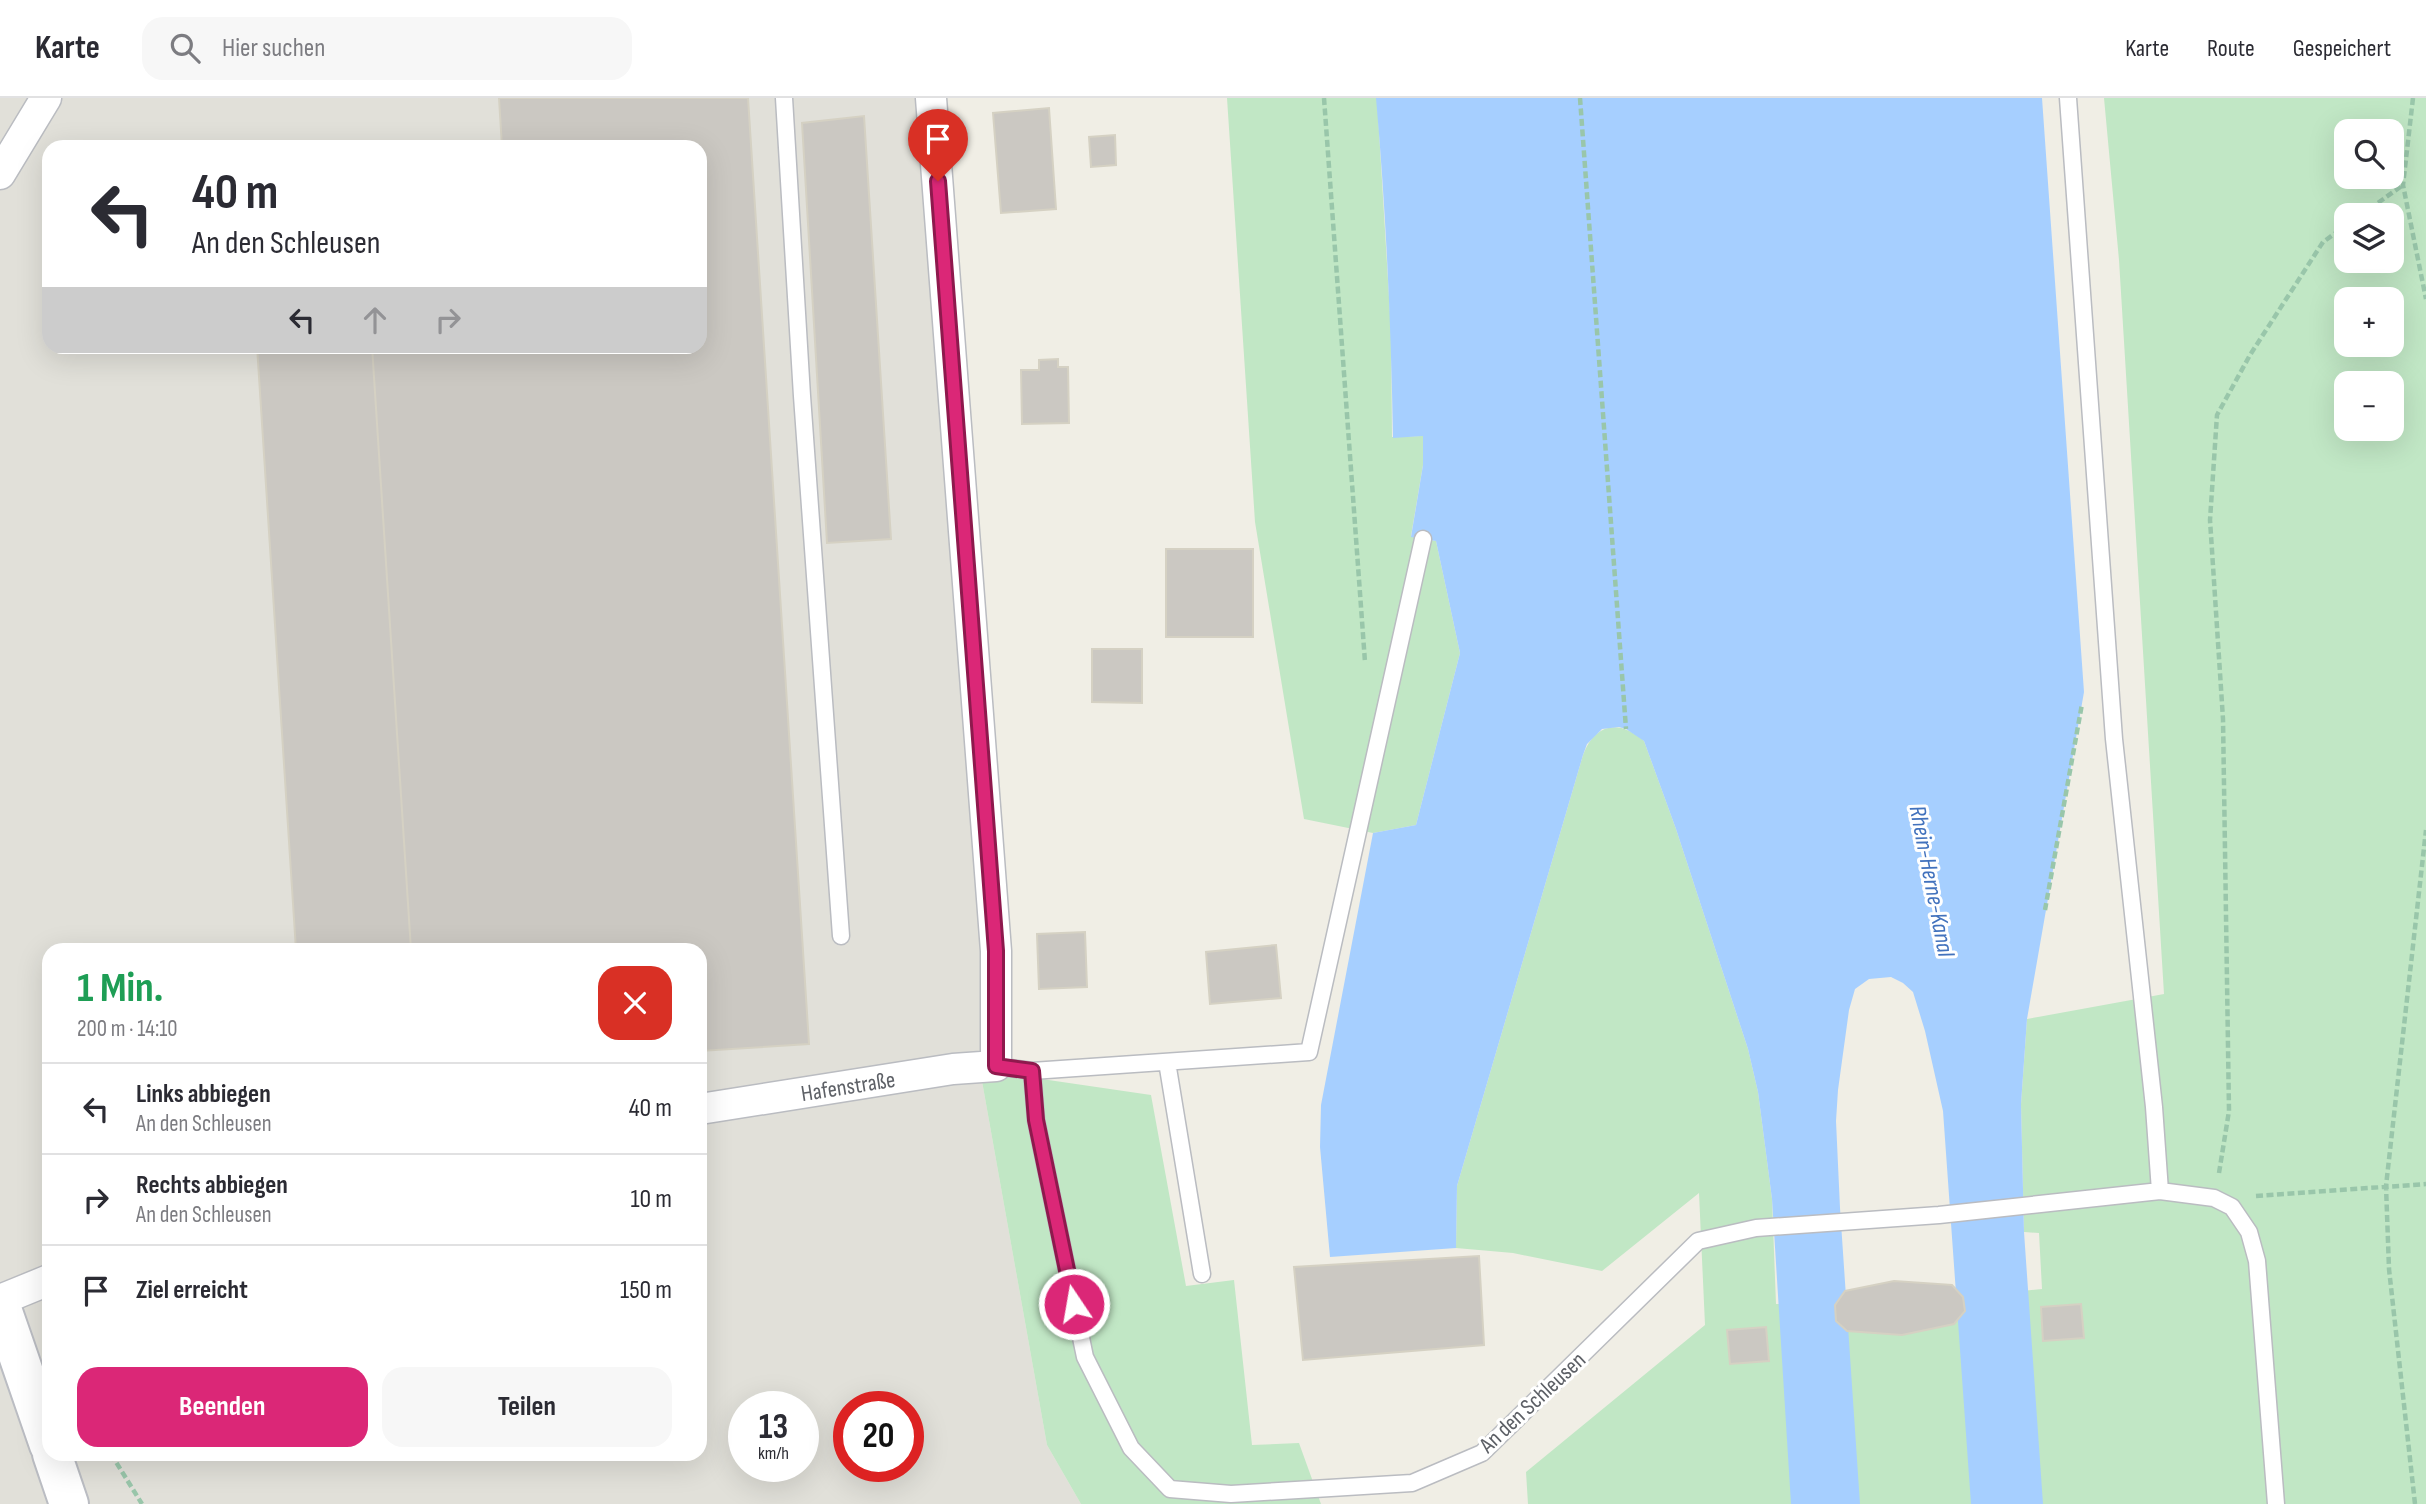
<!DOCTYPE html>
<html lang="de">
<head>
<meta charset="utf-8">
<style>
  body { margin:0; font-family:"Sofia Sans Condensed",sans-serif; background:#f7f7f7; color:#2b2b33; height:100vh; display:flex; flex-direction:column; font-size:26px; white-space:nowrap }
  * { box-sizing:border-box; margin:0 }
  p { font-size:23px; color:#7c7c81 }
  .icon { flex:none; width:38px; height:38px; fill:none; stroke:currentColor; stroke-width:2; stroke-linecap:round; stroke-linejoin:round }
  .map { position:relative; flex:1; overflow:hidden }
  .details { position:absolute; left:42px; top:845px; width:665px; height:518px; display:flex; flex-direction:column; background:#fff; border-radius:21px; box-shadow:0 7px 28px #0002 }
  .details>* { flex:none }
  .banner { position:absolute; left:42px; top:42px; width:665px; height:214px; border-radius:21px; box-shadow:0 7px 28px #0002; background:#fff; color:#2b2b33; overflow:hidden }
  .tools { position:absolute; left:2334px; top:21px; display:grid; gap:14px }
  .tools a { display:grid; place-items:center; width:70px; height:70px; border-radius:14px; background:#fff; box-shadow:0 7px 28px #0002; font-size:35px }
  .speed { position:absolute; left:728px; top:1293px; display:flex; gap:14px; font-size:35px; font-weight:700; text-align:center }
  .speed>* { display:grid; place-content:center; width:91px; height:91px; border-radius:50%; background:#fff; box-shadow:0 7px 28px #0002; line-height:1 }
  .speed small { font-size:18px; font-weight:400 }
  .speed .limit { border:10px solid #d22; background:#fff; color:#111 }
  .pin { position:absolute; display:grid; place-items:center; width:60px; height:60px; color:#fff; margin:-72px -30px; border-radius:50% 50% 50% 0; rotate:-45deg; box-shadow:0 0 7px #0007 }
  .pin .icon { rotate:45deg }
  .me { position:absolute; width:77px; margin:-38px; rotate:348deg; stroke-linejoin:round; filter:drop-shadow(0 0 5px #0008) }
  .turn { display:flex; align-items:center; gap:24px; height:147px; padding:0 35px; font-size:32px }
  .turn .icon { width:91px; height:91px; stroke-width:2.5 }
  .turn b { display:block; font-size:49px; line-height:60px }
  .lanes { display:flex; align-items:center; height:66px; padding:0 35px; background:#0003; justify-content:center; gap:35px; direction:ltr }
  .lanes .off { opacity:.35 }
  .round { display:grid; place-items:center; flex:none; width:74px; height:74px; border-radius:21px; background:#f7f7f7 }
  .summary { display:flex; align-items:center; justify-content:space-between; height:119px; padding:0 35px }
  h1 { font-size:42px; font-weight:700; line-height:52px; color:#1e9e55 }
  .button { display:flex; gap:14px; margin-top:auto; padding:14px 35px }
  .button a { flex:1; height:80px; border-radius:21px; background:#db2777; color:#fff; font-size:28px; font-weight:700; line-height:80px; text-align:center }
  .button a+a { background:#f7f7f7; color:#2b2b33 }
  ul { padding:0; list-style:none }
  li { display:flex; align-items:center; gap:21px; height:91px; padding:0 35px; border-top:2px solid #e1e1e2 }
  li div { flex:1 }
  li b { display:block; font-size:26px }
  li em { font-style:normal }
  header { display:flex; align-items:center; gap:42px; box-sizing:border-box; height:98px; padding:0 35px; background:#fff; border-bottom:2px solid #e1e1e2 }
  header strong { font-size:33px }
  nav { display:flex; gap:38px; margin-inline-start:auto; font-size:24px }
  .search { width:490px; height:63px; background:#f7f7f7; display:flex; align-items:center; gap:18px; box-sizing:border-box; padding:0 24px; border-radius:21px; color:#7c7c81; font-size:26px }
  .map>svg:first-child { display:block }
</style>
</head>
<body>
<header>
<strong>Karte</strong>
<div class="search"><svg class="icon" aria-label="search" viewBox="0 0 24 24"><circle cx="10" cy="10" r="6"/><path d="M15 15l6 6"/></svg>Hier suchen</div>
<nav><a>Karte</a><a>Route</a><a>Gespeichert</a></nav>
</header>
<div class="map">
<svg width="2426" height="1406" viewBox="0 0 2426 1406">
  <rect width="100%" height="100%" fill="#f0eee5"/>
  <path fill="#e1e0d9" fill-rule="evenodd" d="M0,0H930L993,853L980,972L1047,1347L1081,1406H0ZM49,49H700V248H49ZM49,852H700V1356H49ZM744,1309H803V1368H744ZM849,1309H908V1368H849Z"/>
  <path fill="#c1e7c5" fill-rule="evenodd" d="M1227,0H1377L1391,232L1392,339L1423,338V367L1411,438L1436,443L1460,555L1416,727L1373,735L1304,721L1255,424Z
    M2104,0H2426V1406H1528L1526,1374L1705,1227L1699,1095L1602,1173L1513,1155L1456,1150L1457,1088L1583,657C1595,625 1619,621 1644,643L1676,731L1748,951L1758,994L1772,1101L1776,1206L1835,1207L1847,1233L1902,1237L1954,1226L1964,1213L1963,1199L2042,1191L2039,1135L2024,1134L2021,1006L2027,921L2164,896L2119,162ZM2347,33H2392V79H2347ZM2347,117H2392V163H2347ZM2347,201H2392V247H2347ZM2347,285H2392V331H2347Z
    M980,972L1151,997L1186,1188L1234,1182L1252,1347L1299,1345L1321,1406H1081L1047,1347Z"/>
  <path fill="#a6cfff" d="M1376,0H2042L2084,594L2027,921L2021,1006L2024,1134L2043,1406H1971L1943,1013L1925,933L1913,894L1903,885L1891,879L1869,881L1855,891L1849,912L1838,992L1836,1023L1840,1110L1860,1406H1791L1772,1101L1758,994L1748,951L1676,731L1644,643L1626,631L1619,629L1602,631L1587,646L1583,657L1457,1088L1456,1150L1330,1159L1320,1049L1321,1007L1373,735L1416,727L1460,555L1436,443L1411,439L1423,367V338L1393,340C1391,226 1386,113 1376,0Z"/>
  <path fill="#cbc8c2" stroke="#d5d1c3" stroke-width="2" d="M499,0H748L809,946L700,953V852H411L372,248H700V49H502Z
    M1049,10L1056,111L1001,115L993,15Z
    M864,18L891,441L827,445L802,25Z
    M1115,37L1116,67L1091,69L1089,39Z
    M257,248H372L411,852H296Z
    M1058,261V269H1068L1069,325L1022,326L1021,272H1039V262Z
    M1166,451H1253V539H1166Z
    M1092,551H1142V605L1092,604Z
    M1085,834L1087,889L1039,891L1037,836Z
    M1276,847L1281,900L1210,906L1206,854Z
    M1479,1158L1484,1247L1303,1262L1294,1169Z
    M1894,1183L1952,1187L1963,1199L1965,1213L1954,1226L1902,1237L1847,1233L1836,1223L1835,1207L1845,1193Z
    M2081,1206L2084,1240L2043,1243L2041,1209Z
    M1766,1229L1769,1263L1730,1266L1727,1232Z"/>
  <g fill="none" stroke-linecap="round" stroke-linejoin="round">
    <g stroke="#babcc1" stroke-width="19">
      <path id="service" d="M784,0L802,298L841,838
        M2068,0L2114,641L2154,1009L2160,1093
        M1167,964L1202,1176
        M996,968L1032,973L1309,954L1423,441
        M1032,973L1036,1022L1085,1259L1131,1350L1170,1391L1231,1396L1412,1385L1482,1355L1698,1143L1756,1130L1939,1117L2160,1093L2214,1100L2232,1109L2249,1134L2257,1163L2276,1406"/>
    </g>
    <g stroke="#babcc1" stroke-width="33">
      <path id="minor" d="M0,76L46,0
        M700,1011L953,971L996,968V853L931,0
        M0,1202L49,1182"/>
    </g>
    <g stroke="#bbbdc3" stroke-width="42">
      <path id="secondary" d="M0,1205L49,1347
        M52,1356L69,1406"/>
    </g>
    <path stroke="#99c6aa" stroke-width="4.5" stroke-dasharray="7 3.5" stroke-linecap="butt" d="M1324,0L1365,564
      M1580,0L1626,631
      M2413,0L2403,87L2426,201
      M2361,117L2403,87
      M2045,812L2082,606
      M2219,1075L2229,1013L2223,621L2210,422L2217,317L2250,257L2323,144L2347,127
      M2256,1098L2426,1086
      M111,1356L142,1406
      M2415,1406L2389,1171L2386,1088L2426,732"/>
    <use href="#service" stroke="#fff" stroke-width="16"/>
    <use href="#minor" stroke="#fff" stroke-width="30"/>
    <use href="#secondary" stroke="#fff" stroke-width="38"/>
  </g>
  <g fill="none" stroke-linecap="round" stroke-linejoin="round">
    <g stroke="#8e194d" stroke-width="18">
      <path id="route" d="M938,83L996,853V968L1032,973L1036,1022L1074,1206"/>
    </g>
    <use href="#route" stroke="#db2777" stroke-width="12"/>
  </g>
  <g text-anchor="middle" stroke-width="6" stroke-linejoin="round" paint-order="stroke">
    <g font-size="23" fill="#5d6066" stroke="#fff">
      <text transform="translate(848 988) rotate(-9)" y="8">Hafenstraße</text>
      <text transform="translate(1532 1304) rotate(-43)" y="8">An den Schleusen</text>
    </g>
    <g font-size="24" font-style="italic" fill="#4272bd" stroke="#fff">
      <text transform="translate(1932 783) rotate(79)" y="8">Rhein-Herne-Kanal</text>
    </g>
  </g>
</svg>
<div class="tools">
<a><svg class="icon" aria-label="search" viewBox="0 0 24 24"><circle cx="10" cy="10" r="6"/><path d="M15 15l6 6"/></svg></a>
<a><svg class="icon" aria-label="layers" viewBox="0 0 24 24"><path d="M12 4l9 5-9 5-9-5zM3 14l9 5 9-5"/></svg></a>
<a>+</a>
<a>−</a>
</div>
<div class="speed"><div>13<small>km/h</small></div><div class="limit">20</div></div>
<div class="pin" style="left:938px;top:83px;background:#d93025"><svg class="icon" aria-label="arrive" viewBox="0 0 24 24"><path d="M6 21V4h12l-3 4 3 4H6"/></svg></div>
<svg class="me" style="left:1074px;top:1206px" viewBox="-20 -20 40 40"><circle r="17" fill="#db2777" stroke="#fff" stroke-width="3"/><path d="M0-11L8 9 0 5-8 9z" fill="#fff"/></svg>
<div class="banner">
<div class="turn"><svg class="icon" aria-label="left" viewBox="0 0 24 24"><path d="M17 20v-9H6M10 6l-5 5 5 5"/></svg><div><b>40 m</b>An den Schleusen</div></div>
<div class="lanes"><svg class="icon" aria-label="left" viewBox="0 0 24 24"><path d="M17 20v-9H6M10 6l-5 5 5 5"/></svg><svg class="icon off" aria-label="ahead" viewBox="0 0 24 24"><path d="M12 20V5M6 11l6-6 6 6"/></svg><svg class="icon off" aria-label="right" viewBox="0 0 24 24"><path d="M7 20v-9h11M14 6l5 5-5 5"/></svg></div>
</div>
<section class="details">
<div class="summary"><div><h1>1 Min.</h1><p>200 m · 14:10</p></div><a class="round" style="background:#d93025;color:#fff"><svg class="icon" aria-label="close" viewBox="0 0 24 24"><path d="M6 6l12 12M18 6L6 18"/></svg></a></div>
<ul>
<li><svg class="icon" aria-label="left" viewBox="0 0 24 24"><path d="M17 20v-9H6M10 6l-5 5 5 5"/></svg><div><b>Links abbiegen</b><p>An den Schleusen</p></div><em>40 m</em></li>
<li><svg class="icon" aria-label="right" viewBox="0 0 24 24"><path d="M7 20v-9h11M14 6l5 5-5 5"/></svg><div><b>Rechts abbiegen</b><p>An den Schleusen</p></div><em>10 m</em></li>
<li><svg class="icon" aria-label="arrive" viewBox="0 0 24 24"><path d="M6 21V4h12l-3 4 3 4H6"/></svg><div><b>Ziel erreicht</b></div><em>150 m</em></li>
</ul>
<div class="button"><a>Beenden</a><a>Teilen</a></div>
</section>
</div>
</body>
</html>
